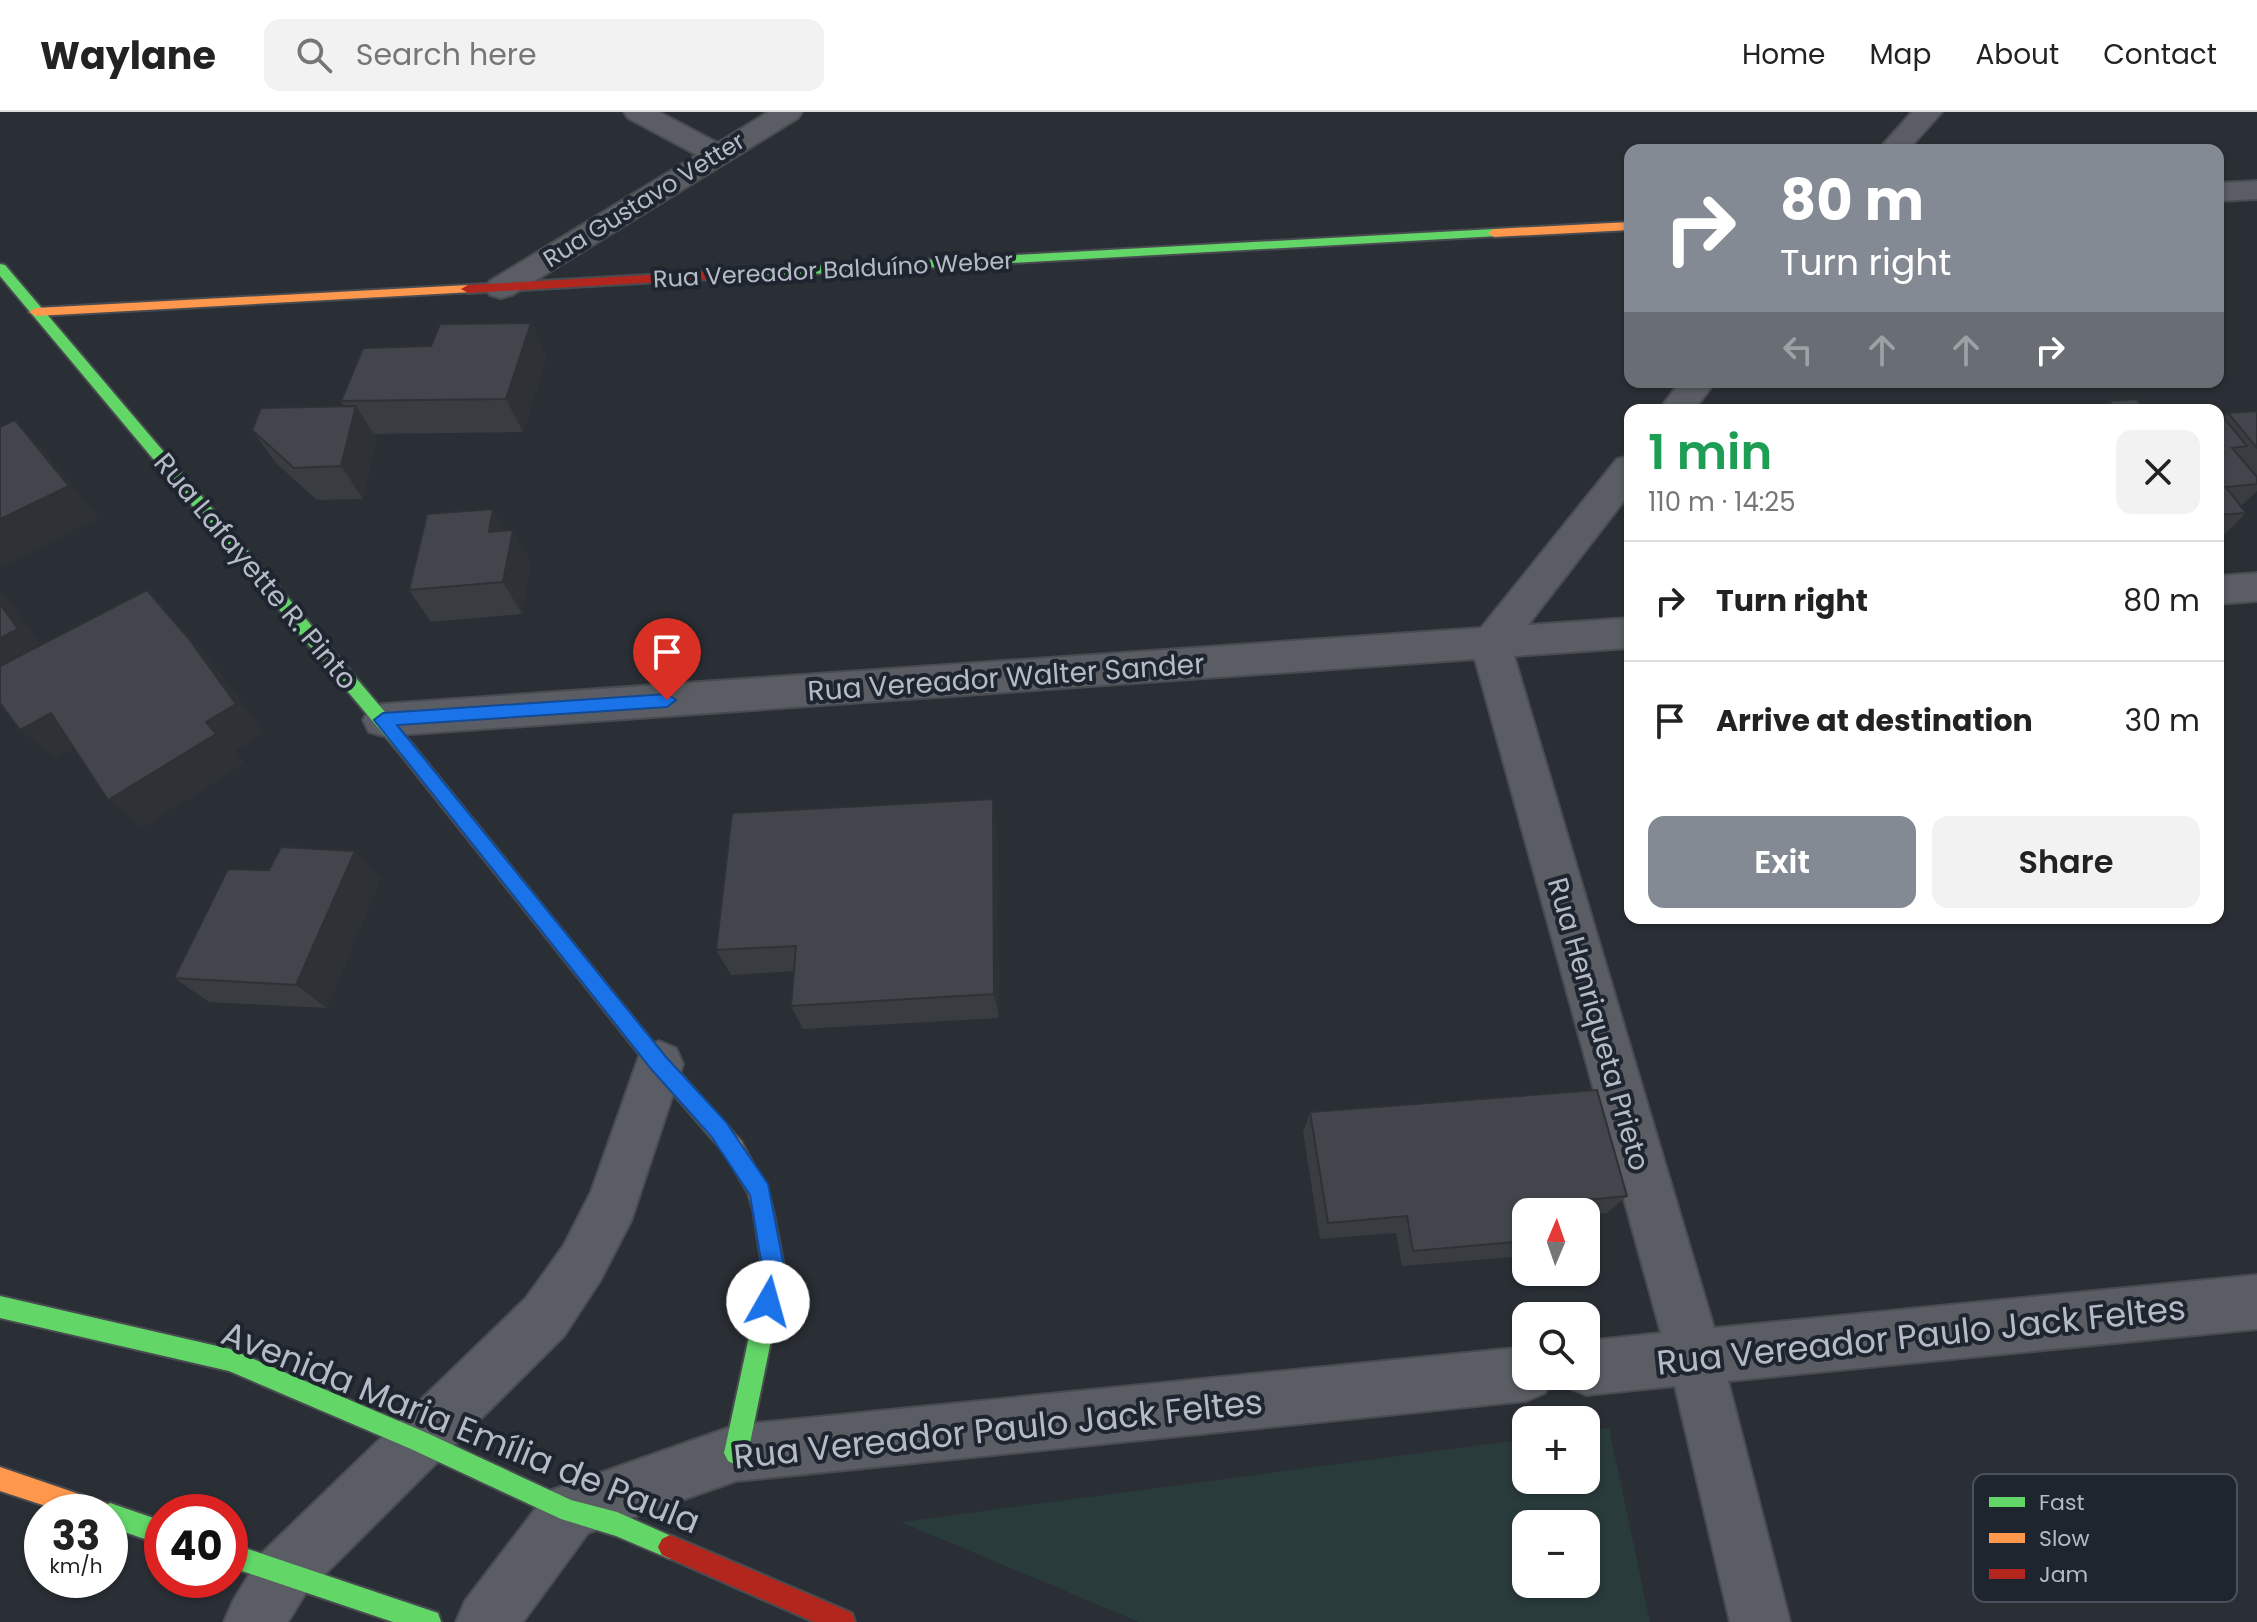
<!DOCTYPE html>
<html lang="en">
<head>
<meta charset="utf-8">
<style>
  body { margin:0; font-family:Poppins,sans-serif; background:#f2f2f2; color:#222; height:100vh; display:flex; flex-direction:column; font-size:30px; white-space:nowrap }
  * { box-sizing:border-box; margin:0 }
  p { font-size:26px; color:#767676 }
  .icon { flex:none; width:44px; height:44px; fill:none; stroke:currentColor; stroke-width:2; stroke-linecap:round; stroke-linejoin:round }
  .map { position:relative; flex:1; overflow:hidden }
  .side { position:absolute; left:1624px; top:292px; width:600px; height:520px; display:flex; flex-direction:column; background:#fff; border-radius:16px; box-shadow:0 2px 6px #0004 }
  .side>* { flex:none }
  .guide { position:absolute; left:1624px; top:32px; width:600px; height:244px; border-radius:16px; box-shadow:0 2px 6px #0004; background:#848a93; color:#fff; overflow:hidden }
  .needle { width:52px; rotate:2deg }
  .fabs { position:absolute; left:1512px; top:1086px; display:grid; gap:16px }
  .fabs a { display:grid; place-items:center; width:88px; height:88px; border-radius:16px; background:#fff; box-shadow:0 2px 6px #0004; font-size:40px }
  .speed { position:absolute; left:24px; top:1382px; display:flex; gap:16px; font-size:40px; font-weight:700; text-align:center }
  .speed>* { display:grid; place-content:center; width:104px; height:104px; border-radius:50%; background:#fff; box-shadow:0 2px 6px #0004; line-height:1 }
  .speed small { font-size:20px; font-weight:400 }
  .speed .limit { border:12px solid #d22; background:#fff; color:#111 }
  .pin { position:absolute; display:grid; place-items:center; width:68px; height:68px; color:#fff; margin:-82px -34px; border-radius:50% 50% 50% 0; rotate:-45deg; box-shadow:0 0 8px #0007 }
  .pin .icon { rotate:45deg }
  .me { position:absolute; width:88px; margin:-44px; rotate:7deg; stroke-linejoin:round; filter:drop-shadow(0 0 6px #0008) }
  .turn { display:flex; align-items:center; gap:28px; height:168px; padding:0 24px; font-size:36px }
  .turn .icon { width:104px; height:104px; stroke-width:2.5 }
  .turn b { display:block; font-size:56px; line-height:68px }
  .lanes { display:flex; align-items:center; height:76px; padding:0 24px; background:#0003; justify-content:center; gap:40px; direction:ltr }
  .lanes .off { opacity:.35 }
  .round { display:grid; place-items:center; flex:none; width:84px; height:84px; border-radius:16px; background:#f2f2f2 }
  .overview { display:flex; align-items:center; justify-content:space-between; height:136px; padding:0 24px }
  h1 { font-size:48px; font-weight:600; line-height:60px; color:#1e9e55 }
  .button { display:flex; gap:16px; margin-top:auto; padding:16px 24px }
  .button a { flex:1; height:92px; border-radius:16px; background:#848a93; color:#fff; font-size:32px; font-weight:600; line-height:92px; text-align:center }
  .button a+a { background:#f2f2f2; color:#222 }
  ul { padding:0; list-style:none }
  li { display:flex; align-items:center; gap:24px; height:120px; padding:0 24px; border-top:2px solid #e0e0e0 }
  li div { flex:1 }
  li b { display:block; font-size:30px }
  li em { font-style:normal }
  header { display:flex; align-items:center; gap:48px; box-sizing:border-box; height:112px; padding:0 40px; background:#fff; border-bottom:2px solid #e0e0e0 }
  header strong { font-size:38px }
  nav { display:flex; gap:44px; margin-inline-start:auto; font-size:28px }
  .search { width:560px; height:72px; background:#f2f2f2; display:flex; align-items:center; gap:20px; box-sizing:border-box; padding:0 28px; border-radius:16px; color:#767676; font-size:30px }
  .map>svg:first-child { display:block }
</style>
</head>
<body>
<header>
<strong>Waylane</strong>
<div class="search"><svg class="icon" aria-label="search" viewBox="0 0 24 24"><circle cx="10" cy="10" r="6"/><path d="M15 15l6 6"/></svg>Search here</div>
<nav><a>Home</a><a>Map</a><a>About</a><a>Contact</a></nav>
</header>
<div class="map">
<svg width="2257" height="1510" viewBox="0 0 2257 1510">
  <rect width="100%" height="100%" fill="#2a2f35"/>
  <path fill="#2a3b3c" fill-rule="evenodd" d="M1609,1316L1650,1510H1139L901,1410L1526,1327V1368H1586V1319ZM1586,1412V1472H1526V1412Z"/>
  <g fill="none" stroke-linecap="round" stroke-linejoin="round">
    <g stroke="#484b50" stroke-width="4">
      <path id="street" d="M624,0H659L718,31L768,0H802L798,6L512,183L501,186L490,183L485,176L490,169L697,43L628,6Z
        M1912,0H1942L1908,38H1878Z
        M2257,69V87L2218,89V71Z
        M1680,270H1715L1694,298H1659Z
        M1630,344V381L1528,513L1630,506V536L1514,544L1714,1216L2257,1163V1217L1728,1269L1790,1510H1730L1675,1274L1586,1283L1567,1275L1562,1264H1586V1229L1661,1221L1475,547L383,624L369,620L363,608L369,596L383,592L1481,516L1617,347Z
        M2257,461V489L2218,492V464Z
        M659,929L676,936L683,952L631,1109L600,1169L564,1224L305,1482L288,1510H224L233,1489L263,1440L526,1186L564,1133L591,1080L642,936Z
        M1526,1235V1264H1552L1545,1281L1526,1289L736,1369L588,1421L523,1510H456L465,1489L549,1379L736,1313Z"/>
    </g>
    <g stroke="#484b50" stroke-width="4">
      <path id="fast" d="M1494,117L1500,121L1498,124L740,166L734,162L740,158Z
        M0,152L5,153L413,633L415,638L413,643H401L0,164Z
        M764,1093L771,1096L774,1103L785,1160L748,1341L744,1349L736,1353L728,1349L724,1341L763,1160L754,1103L757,1096Z
        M0,1184L230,1237L427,1321L571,1388L617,1400L678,1427L682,1435L678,1443L670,1447L616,1424L561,1407L411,1337L229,1259L0,1206Z
        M110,1391L162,1409V1433L110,1415V1400H99L102,1395Z
        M230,1431L429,1498L438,1501L441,1510H393L230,1455Z"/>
    </g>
    <g stroke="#484b50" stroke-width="4">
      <path id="slow" d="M1630,110V118L1494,125L1488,121L1494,117Z
        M468,173L473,174V180L36,204L29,200L36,196Z
        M407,631L413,633L657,935L741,1029L768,1079L774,1103L771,1110L764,1113L757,1110L748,1081L726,1043L643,947L401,643L399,638L401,633Z
        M0,1355L108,1392L112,1400L110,1404V1400H64L0,1379Z"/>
    </g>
    <g stroke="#484b50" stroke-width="4">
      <path id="jam" d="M740,158L745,159V165L468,181L461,177L468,173Z
        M670,1423L852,1501L855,1510H814L662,1443L658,1435L662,1427Z"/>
    </g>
    <use href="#street" fill="#5a5d63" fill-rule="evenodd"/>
    <use href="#fast" fill="#63d668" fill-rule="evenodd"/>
    <use href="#slow" fill="#ff974d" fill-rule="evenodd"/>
    <use href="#jam" fill="#b3261e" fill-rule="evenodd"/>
  </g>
  <path fill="#393c41" d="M547,244L523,320L374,322L377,327L363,387L317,388L276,351L252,318L344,294L341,289Z
    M2109,289L2145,298H2102Z
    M2218,299L2224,306L2228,301L2257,299V379L2241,394L2246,401L2218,429Z
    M506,419L531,450L522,502L431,510L409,478Z
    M993,687L997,715L999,906L803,917L791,894L794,859L731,863L716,838Z
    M381,766L327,896L209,890L174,866Z
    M1310,1000L1627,1084L1607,1101L1586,1103V1100H1526V1144L1402,1154L1396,1121L1320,1127L1303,1020Z"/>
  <path fill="#2e3135" d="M531,211L547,244L523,320L506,287Z
    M356,294L377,327L363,387L341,354Z
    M15,308L46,341L99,406L0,456V407Z
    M493,397L511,428L513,418L531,450L522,502L503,470L489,420Z
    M0,478L6,483L52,548L0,575Z
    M147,478L177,510L218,558L264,621L236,639L245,651L143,716L108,688L206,610Z
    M51,601L85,630L56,647L20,618Z
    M993,687L997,715L999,906L994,882Z
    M355,739L381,766L327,896L296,873Z"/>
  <path fill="#42464c" stroke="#2e3135" stroke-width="2" d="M531,211L506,287L341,289L363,236L431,234L440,212Z
    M2137,287L2145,298H2116L2109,289Z
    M356,294L341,354L294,356L252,318L261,296Z
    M2215,296L2217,298H2194Z
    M2218,299L2247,334L2232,336L2257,365V372L2226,375L2246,401L2218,403Z
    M2257,299V336L2228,301Z
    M15,308L69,374L0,407V315Z
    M493,397L489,420L513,418L503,470L409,478L427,402Z
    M147,478L189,527L236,592L206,610L216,622L108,688L51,601L20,618L0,591V554Z
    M0,492L18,517L0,526Z
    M993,687L994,882L791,894L796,834L716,838L732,701Z
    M281,735L355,739L296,873L174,866L228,757L269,758Z
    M1597,978L1627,1084L1576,1089L1579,1100H1526V1129L1413,1139L1407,1104L1328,1111L1310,1000Z"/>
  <path fill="#1a73e8" stroke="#114b97" stroke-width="2" d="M667,582L676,588L667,595L397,613L666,945L726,1010L768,1072L785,1160L775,1198L768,1201L760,1198L757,1190L763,1160L750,1083L711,1024L652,958L374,608L383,601Z"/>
  <g text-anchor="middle" stroke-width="8" stroke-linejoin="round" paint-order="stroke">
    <g font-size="24" fill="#b4bbc6" stroke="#1e252f">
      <text transform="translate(644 88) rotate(-32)" y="8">Rua Gustavo Vetter</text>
      <text transform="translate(833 158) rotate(-3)" y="8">Rua Vereador Balduíno Weber</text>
    </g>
    <g font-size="28" fill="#b4bbc6" stroke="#1e252f">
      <text transform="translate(256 459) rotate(50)" y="10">Rua Lafayette R. Pinto</text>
      <text transform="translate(1006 565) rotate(-4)" y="10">Rua Vereador Walter Sander</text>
      <text transform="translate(1599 912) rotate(74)" y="10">Rua Henriqueta Prieto</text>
    </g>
    <g font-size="34" fill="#b4bbc6" stroke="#1e252f">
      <text transform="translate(1921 1223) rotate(-6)" y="12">Rua Vereador Paulo Jack Feltes</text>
      <text transform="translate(461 1315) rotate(22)" y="12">Avenida Maria Emília de Paula</text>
      <text transform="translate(998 1317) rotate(-6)" y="12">Rua Vereador Paulo Jack Feltes</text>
    </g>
  </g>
  <rect x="1973" y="1362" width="264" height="128" rx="12" fill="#1e252f" stroke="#4b525c" stroke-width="2"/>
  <rect x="1989" y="1385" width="36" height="10" fill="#63d668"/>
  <rect x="1989" y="1421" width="36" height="10" fill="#ff974d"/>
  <rect x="1989" y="1457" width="36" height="10" fill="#b3261e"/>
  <g font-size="22" fill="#b4bbc6">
    <text x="2039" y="1398">Fast</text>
    <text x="2039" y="1434">Slow</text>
    <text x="2039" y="1470">Jam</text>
  </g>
</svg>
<div class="fabs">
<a><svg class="needle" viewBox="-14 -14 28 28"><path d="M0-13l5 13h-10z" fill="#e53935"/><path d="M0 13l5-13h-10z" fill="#767676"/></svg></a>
<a><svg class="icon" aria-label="search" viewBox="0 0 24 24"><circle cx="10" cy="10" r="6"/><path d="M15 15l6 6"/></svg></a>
<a>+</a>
<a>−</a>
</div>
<div class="speed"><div>33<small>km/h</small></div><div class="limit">40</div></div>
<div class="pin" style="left:667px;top:588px;background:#d93025"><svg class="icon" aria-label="arrive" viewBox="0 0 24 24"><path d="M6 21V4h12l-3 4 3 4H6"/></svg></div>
<svg class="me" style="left:768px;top:1190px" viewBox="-20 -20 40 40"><circle r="19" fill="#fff"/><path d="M0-13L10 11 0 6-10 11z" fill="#1a73e8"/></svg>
<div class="guide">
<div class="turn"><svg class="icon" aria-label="right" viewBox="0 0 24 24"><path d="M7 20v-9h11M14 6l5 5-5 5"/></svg><div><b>80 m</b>Turn right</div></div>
<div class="lanes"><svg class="icon off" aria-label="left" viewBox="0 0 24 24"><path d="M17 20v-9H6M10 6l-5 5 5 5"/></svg><svg class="icon off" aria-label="ahead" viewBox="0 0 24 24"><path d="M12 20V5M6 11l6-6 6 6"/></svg><svg class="icon off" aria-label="ahead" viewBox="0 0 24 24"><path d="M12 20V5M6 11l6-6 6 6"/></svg><svg class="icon" aria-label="right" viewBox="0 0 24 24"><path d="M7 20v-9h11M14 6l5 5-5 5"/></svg></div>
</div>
<section class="side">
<div class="overview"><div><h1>1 min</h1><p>110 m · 14:25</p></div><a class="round"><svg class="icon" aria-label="close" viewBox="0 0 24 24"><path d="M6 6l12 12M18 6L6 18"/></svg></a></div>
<ul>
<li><svg class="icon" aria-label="right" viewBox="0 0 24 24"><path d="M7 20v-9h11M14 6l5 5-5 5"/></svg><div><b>Turn right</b></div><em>80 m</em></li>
<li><svg class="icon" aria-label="arrive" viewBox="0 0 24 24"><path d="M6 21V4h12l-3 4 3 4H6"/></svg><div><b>Arrive at destination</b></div><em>30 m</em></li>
</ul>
<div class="button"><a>Exit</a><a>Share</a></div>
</section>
</div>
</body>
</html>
